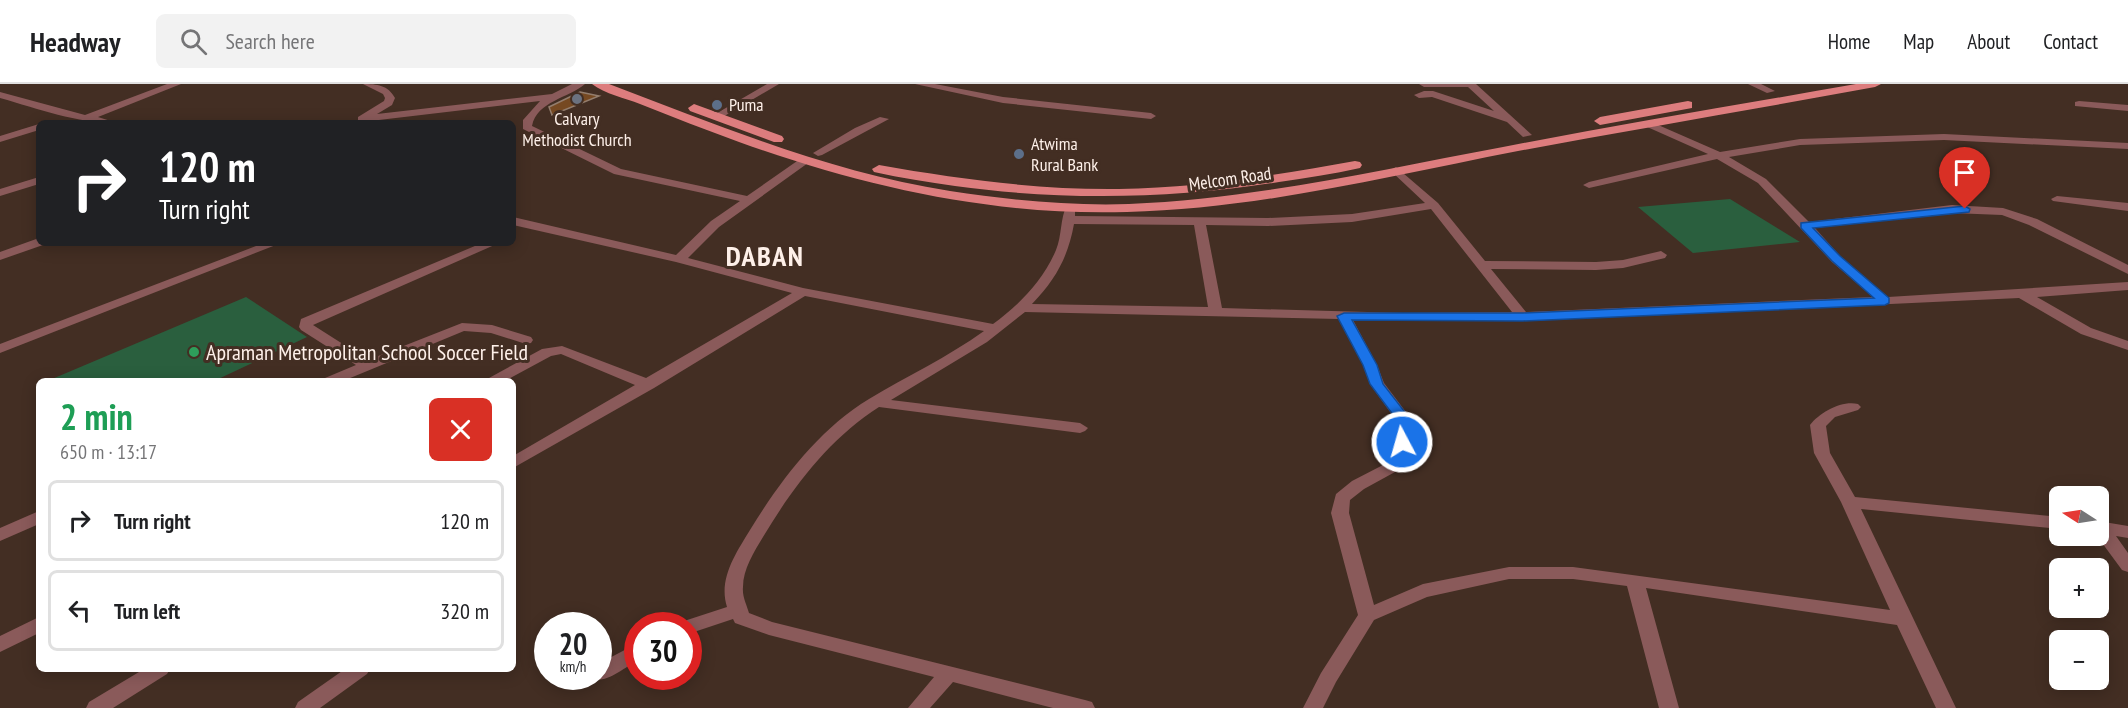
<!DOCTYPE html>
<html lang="en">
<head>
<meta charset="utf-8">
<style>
  body { margin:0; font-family:"PT Sans Narrow",sans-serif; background:#f2f2f2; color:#202124; height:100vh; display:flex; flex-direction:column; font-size:22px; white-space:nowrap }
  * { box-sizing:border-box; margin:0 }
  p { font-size:20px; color:#757577 }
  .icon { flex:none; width:33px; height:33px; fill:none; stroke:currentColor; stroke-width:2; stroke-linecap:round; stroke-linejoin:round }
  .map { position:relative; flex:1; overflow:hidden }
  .details { position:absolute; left:36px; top:294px; width:480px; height:294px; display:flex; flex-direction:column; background:#fff; border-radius:9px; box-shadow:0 3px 15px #0003 }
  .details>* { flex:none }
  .top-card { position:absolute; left:36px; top:36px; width:480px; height:126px; border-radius:9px; box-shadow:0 3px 15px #0003; background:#202124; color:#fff; overflow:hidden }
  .needle { width:39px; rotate:282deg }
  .controls { position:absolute; left:2049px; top:402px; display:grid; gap:12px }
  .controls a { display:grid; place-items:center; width:60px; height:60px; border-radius:9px; background:#fff; box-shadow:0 3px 15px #0003; font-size:30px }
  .speed { position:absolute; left:534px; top:528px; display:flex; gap:12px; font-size:30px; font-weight:700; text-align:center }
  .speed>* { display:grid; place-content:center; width:78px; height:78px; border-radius:50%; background:#fff; box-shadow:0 3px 15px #0003; line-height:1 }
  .speed small { font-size:15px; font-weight:400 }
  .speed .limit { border:9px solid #d22; background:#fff; color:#111 }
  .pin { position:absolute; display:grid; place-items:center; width:51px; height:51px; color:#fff; margin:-62px -26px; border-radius:50% 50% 50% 0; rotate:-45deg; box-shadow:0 0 6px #0007 }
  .pin .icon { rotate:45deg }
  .me { position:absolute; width:66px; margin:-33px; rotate:354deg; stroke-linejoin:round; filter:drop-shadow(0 0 4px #0008) }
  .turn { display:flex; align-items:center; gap:21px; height:126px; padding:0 24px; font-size:27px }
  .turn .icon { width:78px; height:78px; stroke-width:2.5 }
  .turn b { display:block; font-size:42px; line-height:51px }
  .round { display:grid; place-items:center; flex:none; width:63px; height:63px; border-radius:9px; background:#f2f2f2 }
  .head { display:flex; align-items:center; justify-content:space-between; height:102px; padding:0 24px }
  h1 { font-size:36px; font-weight:700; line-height:45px; color:#1e9e55 }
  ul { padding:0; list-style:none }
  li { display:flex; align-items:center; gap:18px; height:81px; margin:0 12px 9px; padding:0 12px; border:3px solid #e0e0e0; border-radius:9px }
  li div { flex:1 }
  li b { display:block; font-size:22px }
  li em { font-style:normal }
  header { display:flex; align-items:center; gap:36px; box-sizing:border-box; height:84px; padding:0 30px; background:#fff; border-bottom:2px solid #e0e0e0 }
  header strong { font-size:28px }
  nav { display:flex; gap:33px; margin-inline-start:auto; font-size:21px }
  .search { width:420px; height:54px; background:#f2f2f2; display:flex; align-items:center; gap:15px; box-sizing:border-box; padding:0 21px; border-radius:9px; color:#757577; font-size:22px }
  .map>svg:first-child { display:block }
</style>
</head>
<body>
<header>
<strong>Headway</strong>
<div class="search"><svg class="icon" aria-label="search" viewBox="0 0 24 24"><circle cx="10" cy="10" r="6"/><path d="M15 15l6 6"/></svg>Search here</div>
<nav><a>Home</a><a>Map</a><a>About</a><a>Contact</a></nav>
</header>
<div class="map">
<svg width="2128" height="624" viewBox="0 0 2128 624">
  <rect width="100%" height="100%" fill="#432e23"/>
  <path fill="#2a5f3e" d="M1730,115L1800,158L1693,169L1638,123Z
    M246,213L307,253L214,297H55L52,295Z"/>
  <path fill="#764922" stroke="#937d6d" stroke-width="1.5" d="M580,8L599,12L552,31L549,23Z"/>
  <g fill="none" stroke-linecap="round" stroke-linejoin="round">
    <path fill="#8a5a5a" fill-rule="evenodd" d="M167,0H181L98,33L117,39C76,39 39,25 0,14V8L85,31Z
      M363,0C377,0 388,1 395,14L392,21L377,30L552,10L572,0H585C569,14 537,17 532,42L621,85L747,112L800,75H808V79L719,143L688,174L803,204L993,240C1019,221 1043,197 1056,166C1062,152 1060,134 1067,121H1075V132L1268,134L1352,130L1425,119L1392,88L1390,86L1396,83L1438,119L1485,177L1596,178L1623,176L1661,167L1667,171L1665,174L1623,184L1596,186L1491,185L1526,228L1873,213L1832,178L1758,99L1717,75L1589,104L1583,101L1589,98L1708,70L1645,42V38L1649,37L1720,68L1800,55L1944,50L2128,59V65L1944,56L1800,61L1729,73L1766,95L1809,138L1952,121L2003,124L2037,135L2128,181V190L2029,141L2002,131L1952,129L1815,144L1840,172L1888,213L2128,198V206L2037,213L2091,244L2128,257V266L2081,250L2019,214L1523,237L1353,236L1377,281L1384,299L1409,332L1410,359L1395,388L1364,405L1350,416L1349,429L1374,521L1423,500L1509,483H1573L1890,526L1841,418L1814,369L1810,341C1820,328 1842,316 1858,320L1861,323L1858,326L1835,333L1826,342L1830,369L1855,413L2060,433V445L1861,425L1956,624H1936L1897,541L1646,504L1679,624H1659L1627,502L1573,495H1509L1427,513L1374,536L1336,598L1323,624H1303L1321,589L1358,531L1331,429L1336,410L1352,397L1383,381L1394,359L1393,332L1370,300L1363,281L1339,235L1025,228L987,258L891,316L1080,339L1088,344L1085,347L1080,349L879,323C829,355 793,403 763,453C754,468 743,485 743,503C742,513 747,521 749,529L772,538L1085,616L1092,618L1095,624H1053L953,598L930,624H908L934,593L769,551L735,539L733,535L688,550V542H679L681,538L727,523C718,495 736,469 750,446C780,397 819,345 869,315C907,292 948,273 984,247L805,212L654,304L513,384V372L635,301L561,270L551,272L505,297H487L489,294L542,265L562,262L646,294L792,209L676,178L513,141V133L676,171L711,137L740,117L614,90L523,45V36L540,17L362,38L358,37V33L384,17L385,14L383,10ZM1431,125L1512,228L1403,229L1222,224L1206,141L1268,142L1352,138ZM1074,140L1194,141L1208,223L1032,220C1056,195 1068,173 1074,140Z
      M767,0H779L721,34L712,32Z
      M915,0H935L1003,13L1151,29L1156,32L1151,35L1003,19Z
      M1419,0H1476L1532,51L1523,53L1507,38L1432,13L1419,14L1414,11L1424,7H1433L1494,27L1468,3H1424Z
      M1748,0H1761L1775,7L1767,9Z
      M2079,17L2128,21V27L2075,22V18Z
      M880,33L889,35L822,71L818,72L813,69L855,44Z
      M39,40V46L0,58V52Z
      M39,93V100L0,112V105Z
      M2057,112L2128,119V127L2053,117L2051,115Z
      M39,154V159H44L43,161L0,176V168Z
      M264,159H281L0,269V260Z
      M482,159H499L313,241L368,276L462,239L492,241L531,253L533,256L531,259L526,260L491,249L464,247L343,297H323L325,294L356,281L301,246L299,243L301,235Z
      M39,427V440L0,457V444Z
      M2098,437L2128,442V454L2116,452L2128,469V488L2122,486L2097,452Z
      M39,533V549L0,568V552Z
      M638,559V576C624,584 606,600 591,595L589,592H598V580Z
      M144,585H170L167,590L113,624H86L89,618Z
      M345,585H370L367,590L320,624H295L298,618Z"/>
    <path fill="#dd7d7e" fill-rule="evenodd" d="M592,0H609C720,42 832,89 950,107C1009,116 1070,122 1129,120C1255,115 1379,86 1503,63C1620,40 1738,21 1856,0H1881L1875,3C1756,25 1636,45 1518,67C1389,92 1258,125 1127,128C993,132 864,103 739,58C706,46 673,33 640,20C625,14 605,10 592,0Z
      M1688,17L1692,18V24L1600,41L1594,37L1600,33Z
      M694,20L782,52L784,55L782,58H774L690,27L688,24Z
      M1355,77L1360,78L1362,81L1360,84C1333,90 1306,94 1279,98C1171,115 1064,117 955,102C928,98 901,94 874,88L872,85L879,81C958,95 1039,106 1119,105C1199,104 1277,91 1355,77Z"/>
  </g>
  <path fill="#1a73e8" stroke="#114b97" stroke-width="1.5" d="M1965,122L1970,125L1969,128L1813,144L1840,172L1889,214V219L1885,221L1523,237L1352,236L1377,281L1383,300L1408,332L1409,358L1402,363L1395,358L1394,332L1370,300L1363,281L1337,232L1344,229H1523L1874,214L1832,177L1801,144V139Z"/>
  <circle fill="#6b7280" stroke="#432e23" stroke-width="2" cx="577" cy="15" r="6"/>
  <g fill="#5c6f8a" stroke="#432e23" stroke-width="2">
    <circle cx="717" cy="21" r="6"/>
    <circle cx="1019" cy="70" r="6"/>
  </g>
  <circle fill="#2e9e5b" stroke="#432e23" stroke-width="2" cx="194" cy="268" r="6"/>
  <g text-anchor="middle" stroke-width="6" stroke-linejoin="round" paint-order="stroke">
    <g font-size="18" fill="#fef0e9" stroke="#432e23" text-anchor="start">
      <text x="729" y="27">Puma</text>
      <text x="577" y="41" text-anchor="middle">Calvary<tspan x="577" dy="21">Methodist Church</tspan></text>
      <text x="1031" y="66">Atwima<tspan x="1031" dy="21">Rural Bank</tspan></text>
    </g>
    <g font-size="18" fill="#fef0e9" stroke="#432e23">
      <text transform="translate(1230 95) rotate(-8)" y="6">Melcom Road</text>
    </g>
    <g font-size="22" fill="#fef0e9" stroke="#432e23" text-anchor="start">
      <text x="206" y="276">Apraman Metropolitan School Soccer Field</text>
    </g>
    <g font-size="28" font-weight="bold" letter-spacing="1.5" fill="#fef0e9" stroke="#432e23">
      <text x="765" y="182">DABAN</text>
    </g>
  </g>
</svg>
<div class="controls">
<a><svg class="needle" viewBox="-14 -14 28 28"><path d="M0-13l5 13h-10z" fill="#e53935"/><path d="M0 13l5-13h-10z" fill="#757577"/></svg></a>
<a>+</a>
<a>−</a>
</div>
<div class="speed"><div>20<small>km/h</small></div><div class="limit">30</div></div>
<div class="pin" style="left:1965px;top:125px;background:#d93025"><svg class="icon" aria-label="arrive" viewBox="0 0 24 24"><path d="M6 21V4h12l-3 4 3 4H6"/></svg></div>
<svg class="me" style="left:1402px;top:358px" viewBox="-20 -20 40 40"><circle r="17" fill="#1a73e8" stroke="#fff" stroke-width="3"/><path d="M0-11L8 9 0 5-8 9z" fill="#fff"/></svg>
<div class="top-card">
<div class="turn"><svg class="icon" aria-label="right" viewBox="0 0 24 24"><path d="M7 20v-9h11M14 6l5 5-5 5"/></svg><div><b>120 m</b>Turn right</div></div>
</div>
<section class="details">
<div class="head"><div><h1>2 min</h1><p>650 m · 13:17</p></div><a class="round" style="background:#d93025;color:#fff"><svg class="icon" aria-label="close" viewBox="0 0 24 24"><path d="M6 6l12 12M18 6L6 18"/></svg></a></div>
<ul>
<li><svg class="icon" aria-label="right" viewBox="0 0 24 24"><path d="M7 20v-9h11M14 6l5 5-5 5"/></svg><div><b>Turn right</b></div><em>120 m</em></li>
<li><svg class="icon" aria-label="left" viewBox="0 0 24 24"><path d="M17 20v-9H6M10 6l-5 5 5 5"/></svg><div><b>Turn left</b></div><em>320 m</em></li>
</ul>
</section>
</div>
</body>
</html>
